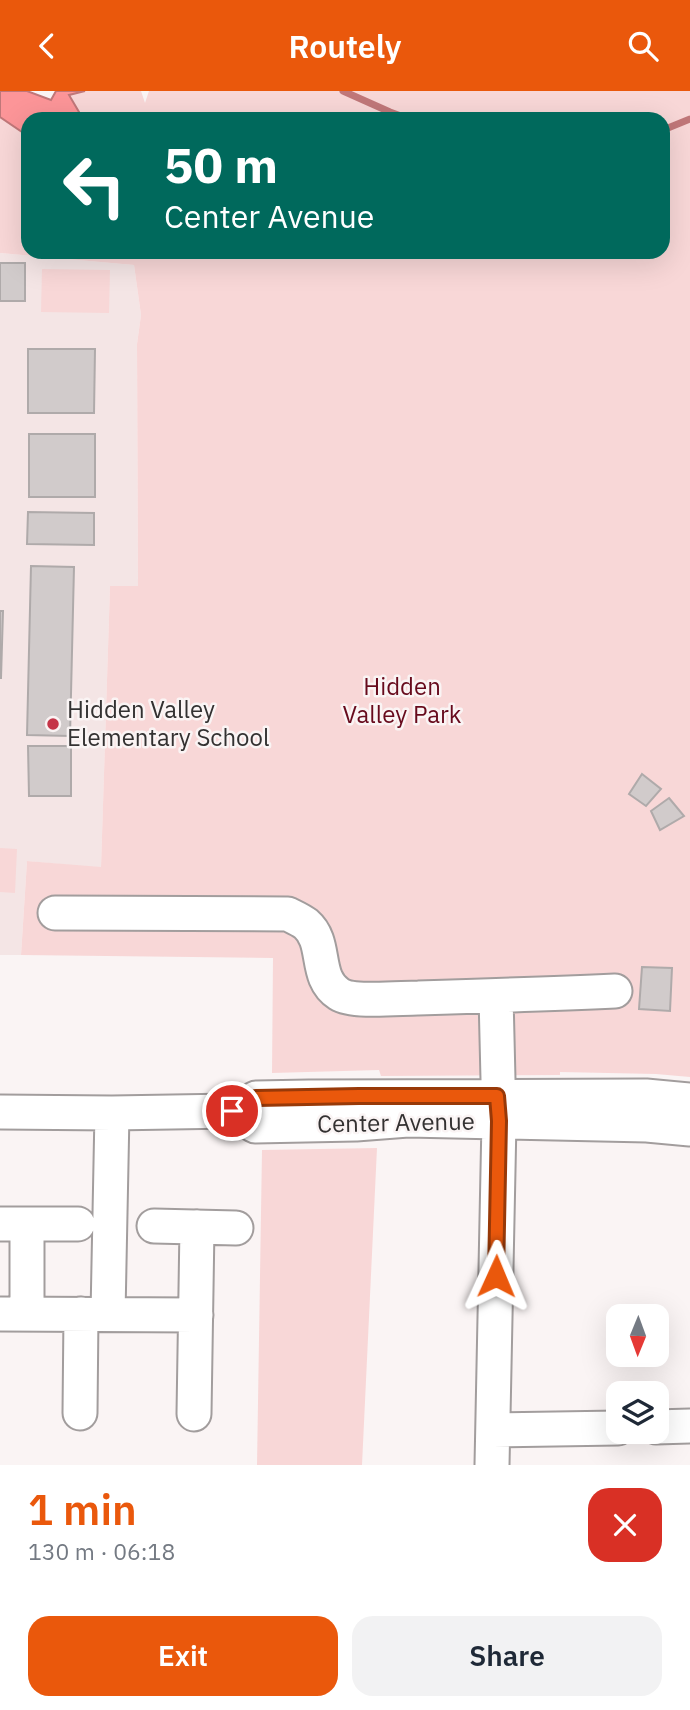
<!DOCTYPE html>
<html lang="en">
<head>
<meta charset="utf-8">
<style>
  body { margin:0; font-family:"IBM Plex Sans",sans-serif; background:#f2f2f3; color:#1f2937; height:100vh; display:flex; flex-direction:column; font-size:26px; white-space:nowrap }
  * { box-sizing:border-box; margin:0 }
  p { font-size:23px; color:#747a83 }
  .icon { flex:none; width:38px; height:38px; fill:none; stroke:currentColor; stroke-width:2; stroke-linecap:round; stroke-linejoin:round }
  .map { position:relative; height:1374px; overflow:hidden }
  .details { display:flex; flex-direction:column; background:#fff; flex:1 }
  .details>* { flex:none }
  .hud { position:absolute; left:21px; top:21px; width:649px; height:147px; border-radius:21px; box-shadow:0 7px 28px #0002; background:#00695c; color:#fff; overflow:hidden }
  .needle { width:46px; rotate:181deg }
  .tools { position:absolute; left:606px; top:1213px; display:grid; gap:14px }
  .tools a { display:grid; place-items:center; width:63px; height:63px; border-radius:14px; background:#fff; box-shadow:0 7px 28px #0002; font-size:35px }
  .pin { position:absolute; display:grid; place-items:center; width:60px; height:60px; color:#fff; margin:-30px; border:4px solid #fff; border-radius:50%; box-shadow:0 2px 7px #0007 }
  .me { position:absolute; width:77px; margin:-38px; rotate:1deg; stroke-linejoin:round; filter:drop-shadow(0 0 5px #0008) }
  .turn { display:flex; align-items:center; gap:24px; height:147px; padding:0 28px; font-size:32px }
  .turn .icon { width:91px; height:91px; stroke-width:2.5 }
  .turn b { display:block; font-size:49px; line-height:60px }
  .round { display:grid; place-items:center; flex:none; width:74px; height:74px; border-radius:21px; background:#f2f2f3 }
  .head { display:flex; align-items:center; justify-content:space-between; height:119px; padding:0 28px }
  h1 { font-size:42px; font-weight:600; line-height:52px; color:#ea580c }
  .cta { display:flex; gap:14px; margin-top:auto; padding:14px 28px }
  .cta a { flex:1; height:80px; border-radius:21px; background:#ea580c; color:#fff; font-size:28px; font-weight:600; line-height:80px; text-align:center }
  .cta a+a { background:#f2f2f3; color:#1f2937 }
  header { display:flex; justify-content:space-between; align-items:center; height:91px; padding:0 28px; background:#ea580c; color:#fff; font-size:32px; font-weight:600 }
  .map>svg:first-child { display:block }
</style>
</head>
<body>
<header><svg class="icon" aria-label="back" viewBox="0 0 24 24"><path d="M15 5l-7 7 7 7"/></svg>Routely<svg class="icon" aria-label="search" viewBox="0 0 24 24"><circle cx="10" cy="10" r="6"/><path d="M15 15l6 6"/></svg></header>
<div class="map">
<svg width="690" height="1374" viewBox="0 0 690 1374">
  <rect width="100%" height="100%" fill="#faf4f4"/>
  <path fill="#f4e5e5" d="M0,162L134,174L141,224L137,253L138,495H110L101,777L27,770L21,864H0Z"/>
  <path fill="#f8d7d7" d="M85,0H141L145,12L149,0H690V986L656,983L560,981V984L381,985L379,979L272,982L273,867L21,864L27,770L101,776L110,495H138L137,253L141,224L134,174L0,162V26L28,45V161H663V28H78L79,21L69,4Z
    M42,178L110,179L109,222L41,221Z
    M0,757L17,758L15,802L0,801Z
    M377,1057L362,1374H257L262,1059Z"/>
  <path fill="#fc9598" stroke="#c07779" stroke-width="2" d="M0,0H27L51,9L56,0H85L69,4L79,21L78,28H28V45L0,26Z"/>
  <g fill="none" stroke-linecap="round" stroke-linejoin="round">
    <path stroke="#c07779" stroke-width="7" d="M343,0L390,21L409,28
      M663,39L690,28"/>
  </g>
  <path fill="#d1cbcb" stroke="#afaaaa" stroke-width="2" d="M0,172H25V210H0Z
    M28,258H95L94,322H28Z
    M29,343H95V406H29Z
    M28,421L94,422V454L27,453Z
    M31,475L74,476L70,645L27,644Z
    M0,520H3L1,587H0Z
    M28,655H71V705H29Z
    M642,683L661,698L646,715L629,703Z
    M669,707L684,725L660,739L651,720Z
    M642,876L672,877L670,920L639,918Z"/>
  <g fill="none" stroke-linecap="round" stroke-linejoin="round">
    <g stroke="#a29d9d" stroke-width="37">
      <path id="minor" d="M55,822L288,823C294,826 301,829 306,833C328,852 313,886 339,903C353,912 400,907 418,907C484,905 550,903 615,900
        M232,1020L255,1035L356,1033L408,1029L647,1034L690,1038
        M0,1021L112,1022L232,1020L256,1007L309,1006L646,1005L690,1009
        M0,1133H78
        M154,1135L236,1137
        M0,1223L196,1224
        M27,1223V1133
        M108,1223L112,1022
        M80,1322L81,1223
        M194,1323L197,1136
        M656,1336L690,1335
        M493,1339L618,1337
        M492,1374L499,1030L496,905"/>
    </g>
    <use href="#minor" stroke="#fff" stroke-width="33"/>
  </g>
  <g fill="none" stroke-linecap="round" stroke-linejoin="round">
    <g stroke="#983908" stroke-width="18">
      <path id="route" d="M232,1020L256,1007L359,1005H497L499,1030L496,1185"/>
    </g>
    <use href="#route" stroke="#ea580c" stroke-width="12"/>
  </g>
  <circle fill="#c53548" stroke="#faf4f4" stroke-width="2.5" cx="53" cy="633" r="7"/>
  <g text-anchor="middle" stroke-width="5" stroke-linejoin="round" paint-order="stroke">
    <g font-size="24" fill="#670a1c" stroke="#faf4f4">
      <text x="402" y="604">Hidden<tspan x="402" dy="28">Valley Park</tspan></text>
    </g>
    <g font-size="24" fill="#333131" stroke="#faf4f4" text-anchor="start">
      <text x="67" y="627">Hidden Valley<tspan x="67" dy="28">Elementary School</tspan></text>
    </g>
    <g font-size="24" fill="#333131" stroke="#faf4f4">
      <text transform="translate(396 1032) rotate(-1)" y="8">Center Avenue</text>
    </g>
  </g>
</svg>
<div class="tools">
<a><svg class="needle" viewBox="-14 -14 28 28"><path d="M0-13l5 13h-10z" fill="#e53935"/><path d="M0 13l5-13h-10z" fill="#747a83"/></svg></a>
<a><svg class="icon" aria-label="layers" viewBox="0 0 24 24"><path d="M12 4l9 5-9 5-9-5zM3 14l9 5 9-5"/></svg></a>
</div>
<div class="pin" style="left:232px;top:1020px;background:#d93025"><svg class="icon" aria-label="arrive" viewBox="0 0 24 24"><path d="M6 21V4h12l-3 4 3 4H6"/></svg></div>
<svg class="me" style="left:496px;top:1185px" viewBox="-20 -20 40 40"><path d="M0-17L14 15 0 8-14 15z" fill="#ea580c" stroke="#fff" stroke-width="4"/></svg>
<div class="hud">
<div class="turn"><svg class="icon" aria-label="left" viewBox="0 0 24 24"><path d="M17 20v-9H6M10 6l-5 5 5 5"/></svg><div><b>50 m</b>Center Avenue</div></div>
</div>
</div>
<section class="details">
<div class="head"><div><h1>1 min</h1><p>130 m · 06:18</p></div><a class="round" style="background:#d93025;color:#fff"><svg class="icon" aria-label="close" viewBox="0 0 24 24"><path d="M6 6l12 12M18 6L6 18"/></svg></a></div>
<div class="cta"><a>Exit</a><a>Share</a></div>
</section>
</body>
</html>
